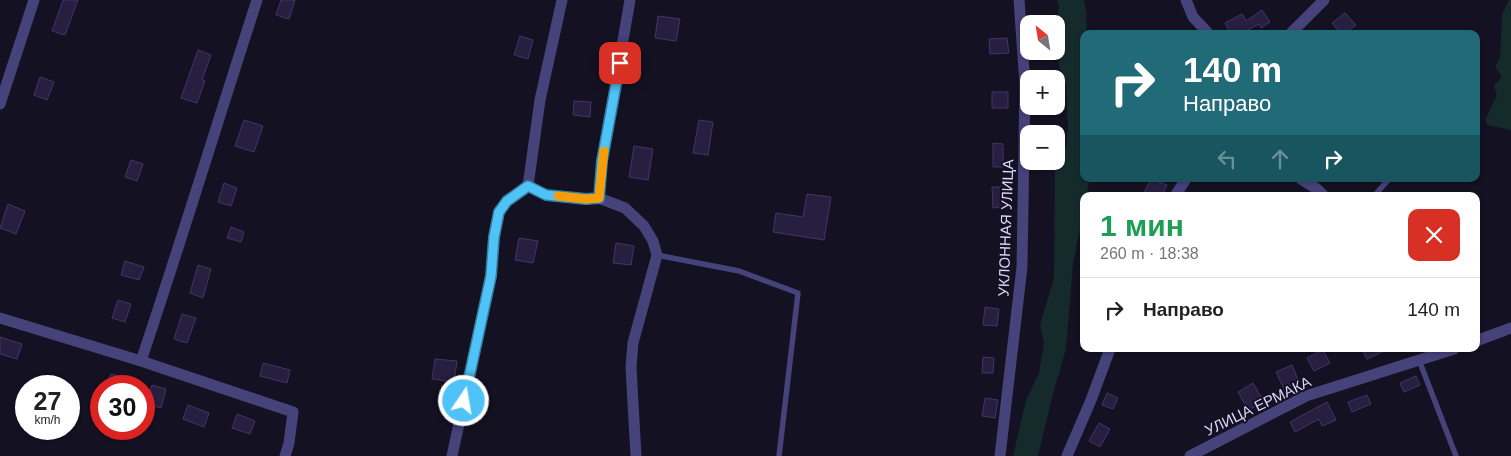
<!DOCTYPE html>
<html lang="ru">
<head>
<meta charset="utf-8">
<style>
  body { margin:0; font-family:Arial,sans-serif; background:#f2f2f2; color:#222; height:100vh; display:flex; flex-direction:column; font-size:19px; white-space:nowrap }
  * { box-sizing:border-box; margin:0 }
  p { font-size:16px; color:#767676 }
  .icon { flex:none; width:28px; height:28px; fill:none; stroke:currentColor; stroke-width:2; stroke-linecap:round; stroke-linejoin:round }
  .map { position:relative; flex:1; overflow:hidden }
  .drawer { position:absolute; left:1080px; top:192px; width:400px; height:160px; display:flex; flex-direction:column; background:#fff; border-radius:10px; box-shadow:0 1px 4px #0004 }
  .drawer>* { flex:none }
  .top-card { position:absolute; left:1080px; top:30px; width:400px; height:152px; border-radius:10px; box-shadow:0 1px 4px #0004; background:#206b77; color:#fff; overflow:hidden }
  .needle { width:32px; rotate:330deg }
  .controls { position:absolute; left:1020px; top:15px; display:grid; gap:10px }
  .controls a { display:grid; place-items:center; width:45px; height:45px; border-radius:10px; background:#fff; box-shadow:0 1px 4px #0004; font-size:25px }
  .speed { position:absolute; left:15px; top:375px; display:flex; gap:10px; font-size:25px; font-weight:700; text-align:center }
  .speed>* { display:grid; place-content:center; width:65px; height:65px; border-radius:50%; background:#fff; box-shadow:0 1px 4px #0004; line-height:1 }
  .speed small { font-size:12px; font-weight:400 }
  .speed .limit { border:8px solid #d22; background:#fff; color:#111 }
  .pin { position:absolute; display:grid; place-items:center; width:42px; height:42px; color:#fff; margin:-21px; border-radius:10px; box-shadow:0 2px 8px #0006 }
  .me { position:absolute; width:55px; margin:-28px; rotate:12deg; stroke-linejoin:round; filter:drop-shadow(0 0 4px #0008) }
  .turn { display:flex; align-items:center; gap:18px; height:105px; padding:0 20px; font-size:22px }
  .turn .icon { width:65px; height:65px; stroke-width:2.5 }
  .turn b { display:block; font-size:35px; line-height:42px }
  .lanes { display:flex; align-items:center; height:48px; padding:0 20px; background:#0003; justify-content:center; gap:25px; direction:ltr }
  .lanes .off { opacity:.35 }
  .round { display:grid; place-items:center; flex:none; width:52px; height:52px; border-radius:10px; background:#f2f2f2 }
  .head { display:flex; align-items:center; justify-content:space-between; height:85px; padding:0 20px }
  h1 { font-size:30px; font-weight:700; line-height:38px; color:#1e9e55 }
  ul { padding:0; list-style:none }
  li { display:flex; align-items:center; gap:15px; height:65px; padding:0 20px; border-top:1px solid #e0e0e0 }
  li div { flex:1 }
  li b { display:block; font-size:19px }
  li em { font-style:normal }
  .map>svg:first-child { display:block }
</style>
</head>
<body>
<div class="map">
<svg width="1511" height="456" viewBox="0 0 1511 456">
  <rect width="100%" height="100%" fill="#141122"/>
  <path fill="#152b2b" d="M1057,0H1084L1086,11L1087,34H1084V179H1090L1086,196H1084V209L1073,263L1066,349L1053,394L1038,456H1013L1026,400L1039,373L1044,343L1040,325L1054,278L1055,167L1066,147L1068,128L1066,86L1059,66L1056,28L1059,6Z
    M1509,0H1511V130L1488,125L1485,120L1497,96L1494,86L1502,77L1495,66L1500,58L1502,15Z"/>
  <path fill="#271f40" stroke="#413569" d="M63,0H78L65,35L52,31Z
    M281,0H295L289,19L276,15Z
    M1262,10L1270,22L1261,28L1259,24L1240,34H1231L1225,23L1242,14L1246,21Z
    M1345,13L1356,25L1345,34H1341L1332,23Z
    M658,16L680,19L676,41L655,38Z
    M520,36L533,40L528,59L514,55Z
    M1007,38L1009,53L990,54L989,39Z
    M198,50L211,55L202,80L205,81L197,103L181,98Z
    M40,77L54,82L47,100L34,95Z
    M992,92H1008V108H992Z
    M574,101L591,102L590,117L573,115Z
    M244,120L263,126L254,152L235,146Z
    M699,120L713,122L708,155L693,153Z
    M993,143L1003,144V167H993Z
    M634,146L653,149L648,180L629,177Z
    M131,160L143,164L137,181L125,177Z
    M1151,179L1167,185L1162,196H1151L1144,193Z
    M224,183L237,188L231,206L218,202Z
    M992,187H1003L1004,207L993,208Z
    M807,194L831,197L824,240L773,232L776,213L803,217Z
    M8,204L25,211L16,234L0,228Z
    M231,227L244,232L241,242L227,238Z
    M519,238L538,241L533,263L515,260Z
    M616,243L634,246L631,265L613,263Z
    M125,261L144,267L139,280L121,275Z
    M198,265L211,269L203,298L190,293Z
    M118,300L131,304L125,322L112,318Z
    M985,307L999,309L997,326L983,325Z
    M182,314L196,318L187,343L174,339Z
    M0,337L22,344L17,359L0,354Z
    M1362,349H1388L1367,359Z
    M1323,350L1330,363L1314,371L1307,358Z
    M983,357L994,358L993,373H982Z
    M435,359L457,361L454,382L432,379Z
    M263,363L290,370L287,383L260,376Z
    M1292,365L1299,382L1284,389L1276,372Z
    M111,374L122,377L119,386H106Z
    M1416,376L1420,385L1404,392L1400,383Z
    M1253,383L1264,402L1248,410L1238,392Z
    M152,385L166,389L161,408L147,404Z
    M1107,393L1118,398L1113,409L1102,405Z
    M1367,395L1371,404L1352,412L1348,402Z
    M985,398L998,400L995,418L982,416Z
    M1327,402L1336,420L1322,426L1319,419L1295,432L1290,422Z
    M188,405L209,413L204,427L183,419Z
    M237,414L255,421L250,434L232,428Z
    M1099,423L1110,429L1100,447L1089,441Z"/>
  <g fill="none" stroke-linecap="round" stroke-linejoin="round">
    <path stroke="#46427a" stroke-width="5.5" d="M1374,196L1389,179
      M657,255L739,271L798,293L779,456
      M1419,360L1456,456"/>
    <path stroke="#46427a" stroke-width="11" d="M1186,0L1193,17L1209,34
      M1290,34L1324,0
      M0,104L34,0
      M1301,179L1317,189L1324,196
      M528,186L540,100L562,0
      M1175,196L1186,179
      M599,198L602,161L630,0
      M0,318L141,361L293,412L289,443L285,456
      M1476,341L1511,328
      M141,361C181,242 218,120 257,0
      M452,456L491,276L494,237L499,212L507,201L528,186L546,195L586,199L599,198L625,208L644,226L653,241L657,255L633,343L631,367L636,456
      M1000,456L1022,267L1025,84L1019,0
      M1067,456L1091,400L1110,349
      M1190,456L1306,396L1454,349"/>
  </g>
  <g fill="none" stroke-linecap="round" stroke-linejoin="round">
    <g stroke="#337fa1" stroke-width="12">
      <path id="route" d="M464,401L491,276L494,237L499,212L507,201L528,186L546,195L586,199L599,198L602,161L620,63"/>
    </g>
    <use href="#route" stroke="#4fc3f7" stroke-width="9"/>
    <path stroke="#f59e0b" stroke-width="9" d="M558,196L586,199L599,198L604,151"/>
  </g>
  <g text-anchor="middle" stroke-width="4" stroke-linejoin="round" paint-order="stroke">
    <g font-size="15" fill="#dcd7fa" stroke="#141122">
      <text transform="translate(1006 228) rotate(-88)" y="5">УКЛОННАЯ УЛИЦА</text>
      <text transform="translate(1258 406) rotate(-26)" y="5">УЛИЦА ЕРМАКА</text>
    </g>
  </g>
</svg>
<div class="controls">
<a><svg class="needle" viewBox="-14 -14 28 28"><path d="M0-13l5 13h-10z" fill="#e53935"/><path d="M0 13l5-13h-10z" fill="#767676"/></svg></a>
<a>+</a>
<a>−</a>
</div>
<div class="speed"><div>27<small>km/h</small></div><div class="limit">30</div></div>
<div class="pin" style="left:620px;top:63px;background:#d93025"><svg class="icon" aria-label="arrive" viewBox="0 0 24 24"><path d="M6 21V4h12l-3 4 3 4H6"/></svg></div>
<svg class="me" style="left:464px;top:401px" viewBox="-20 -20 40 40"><circle r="17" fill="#4fc3f7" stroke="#fff" stroke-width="3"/><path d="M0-11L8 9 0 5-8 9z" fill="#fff"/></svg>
<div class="top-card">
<div class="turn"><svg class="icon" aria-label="right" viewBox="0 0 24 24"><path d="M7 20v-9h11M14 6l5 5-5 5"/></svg><div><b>140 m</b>Направо</div></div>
<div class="lanes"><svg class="icon off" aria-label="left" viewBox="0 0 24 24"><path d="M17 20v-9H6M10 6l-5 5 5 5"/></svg><svg class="icon off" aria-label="ahead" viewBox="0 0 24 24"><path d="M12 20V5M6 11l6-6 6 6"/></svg><svg class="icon" aria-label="right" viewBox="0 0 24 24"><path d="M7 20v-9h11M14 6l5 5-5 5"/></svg></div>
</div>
<section class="drawer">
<div class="head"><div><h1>1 мин</h1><p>260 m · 18:38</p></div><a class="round" style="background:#d93025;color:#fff"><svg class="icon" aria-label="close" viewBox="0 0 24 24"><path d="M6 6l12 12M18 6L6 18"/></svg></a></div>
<ul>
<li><svg class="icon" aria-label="right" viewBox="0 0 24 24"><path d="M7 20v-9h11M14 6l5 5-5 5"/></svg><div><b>Направо</b></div><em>140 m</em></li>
</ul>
</section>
</div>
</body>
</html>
